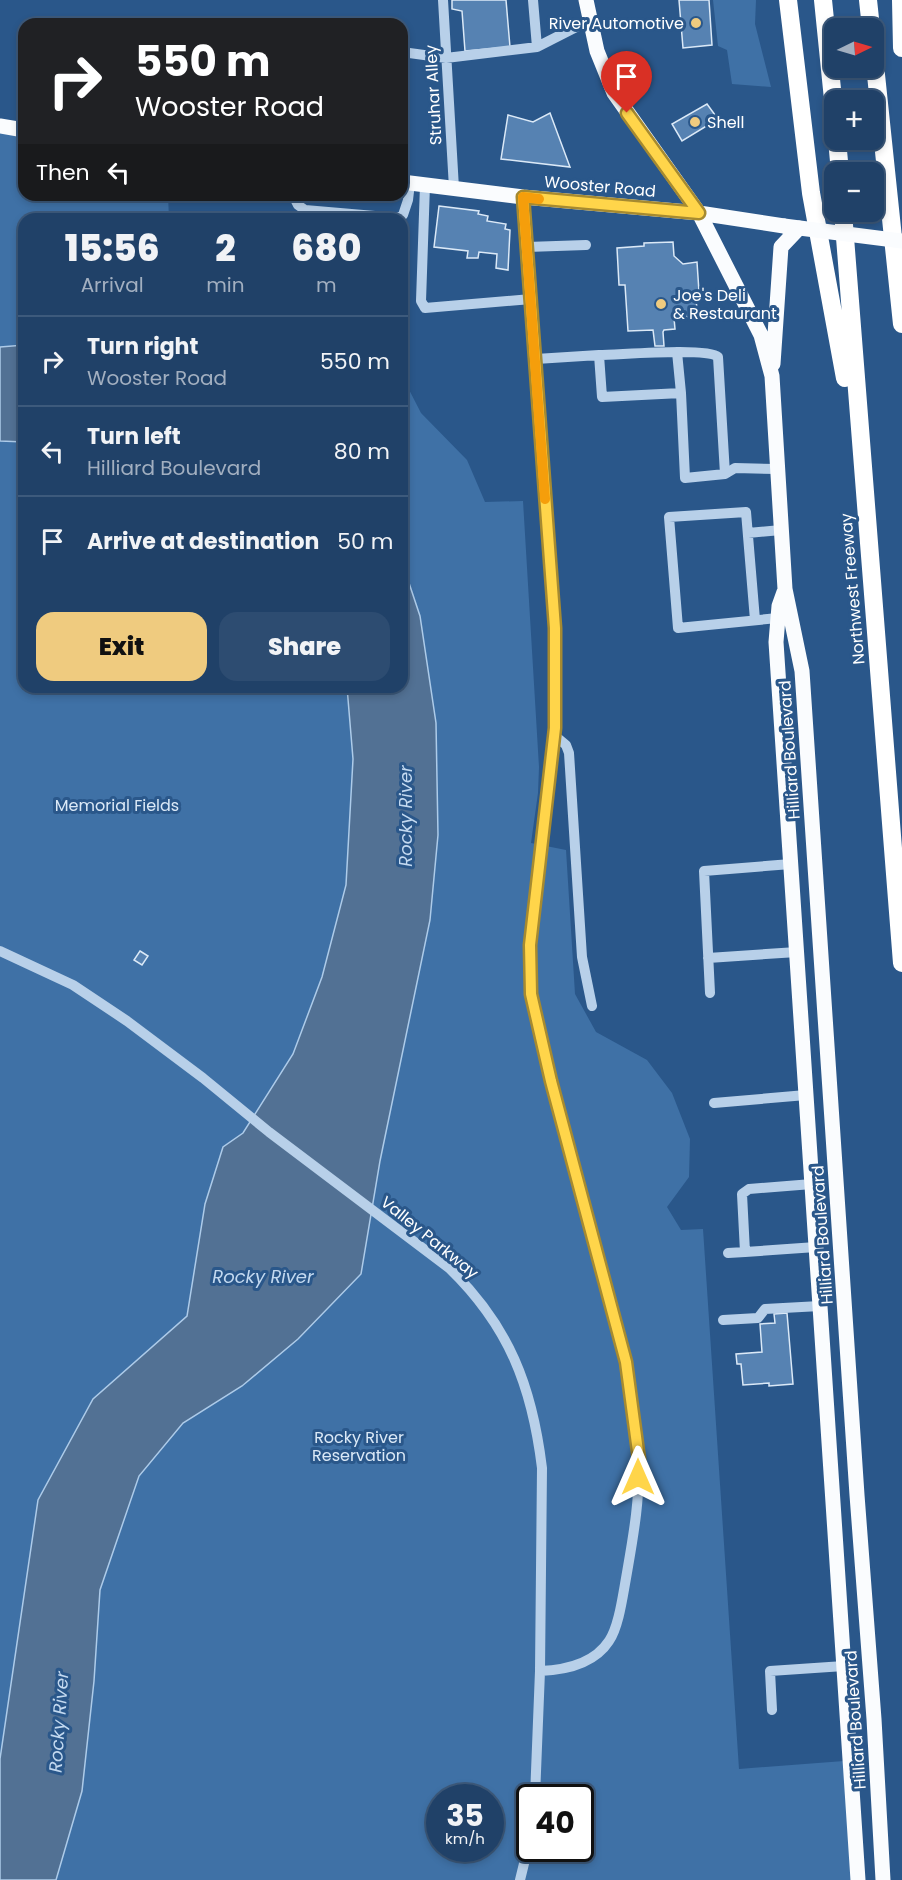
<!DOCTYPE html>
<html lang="en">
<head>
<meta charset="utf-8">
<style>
  body { margin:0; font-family:Poppins,sans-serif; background:#2d4c71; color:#f1f3f6; height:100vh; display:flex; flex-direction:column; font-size:22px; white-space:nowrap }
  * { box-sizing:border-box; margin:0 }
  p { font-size:20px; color:#a2afc0 }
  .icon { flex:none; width:33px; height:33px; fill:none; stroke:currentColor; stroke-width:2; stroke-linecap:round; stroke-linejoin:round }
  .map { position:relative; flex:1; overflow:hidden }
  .sheet { position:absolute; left:18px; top:213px; width:390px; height:480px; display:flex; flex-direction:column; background:#204168; border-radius:18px; box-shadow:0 3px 9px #0003,0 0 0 2px #3d5a7c }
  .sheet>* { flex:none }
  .guide { position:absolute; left:18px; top:18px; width:390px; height:183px; border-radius:18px; box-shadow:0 3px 9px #0003,0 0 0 2px #3d5a7c; background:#202124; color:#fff; overflow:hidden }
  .needle { width:39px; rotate:85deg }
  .buttons { position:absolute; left:824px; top:18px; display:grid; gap:12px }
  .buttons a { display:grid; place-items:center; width:60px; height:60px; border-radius:12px; background:#204168; box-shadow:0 3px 9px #0003,0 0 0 2px #3d5a7c; font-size:30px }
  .speed { position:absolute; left:426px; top:1784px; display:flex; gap:12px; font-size:30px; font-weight:700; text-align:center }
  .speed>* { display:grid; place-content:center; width:78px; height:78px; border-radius:50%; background:#204168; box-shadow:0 3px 9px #0003,0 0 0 2px #3d5a7c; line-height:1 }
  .speed small { font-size:15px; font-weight:400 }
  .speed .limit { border:3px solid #111; border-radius:9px; background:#fff; color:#111 }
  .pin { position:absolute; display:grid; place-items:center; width:51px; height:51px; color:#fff; margin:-62px -26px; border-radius:50% 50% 50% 0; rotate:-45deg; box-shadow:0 0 6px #0007 }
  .pin .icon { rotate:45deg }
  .me { position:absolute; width:66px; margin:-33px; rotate:0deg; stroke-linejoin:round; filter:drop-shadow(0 0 4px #0008) }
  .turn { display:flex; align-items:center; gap:21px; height:126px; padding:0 18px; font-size:27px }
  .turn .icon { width:78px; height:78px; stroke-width:2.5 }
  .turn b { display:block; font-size:42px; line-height:51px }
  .then { display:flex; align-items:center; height:57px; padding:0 18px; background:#0003; gap:12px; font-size:22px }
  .eta { display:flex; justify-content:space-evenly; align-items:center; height:102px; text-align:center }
  .eta b { font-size:36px; font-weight:800; line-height:42px }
  .action { display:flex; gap:12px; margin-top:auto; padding:12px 18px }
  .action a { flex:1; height:69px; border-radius:18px; background:#efcb7f; color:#111; font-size:24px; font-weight:800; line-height:69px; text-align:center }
  .action a+a { background:#2d4c71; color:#f1f3f6 }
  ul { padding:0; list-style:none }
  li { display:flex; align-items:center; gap:18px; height:90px; padding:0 18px; border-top:2px solid #3d5a7c }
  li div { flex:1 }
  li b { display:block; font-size:22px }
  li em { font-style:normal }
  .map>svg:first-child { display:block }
</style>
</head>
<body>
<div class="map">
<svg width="902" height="1880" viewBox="0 0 902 1880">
  <rect width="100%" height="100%" fill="#2a578a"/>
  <path fill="#3f71a6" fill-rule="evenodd" d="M713,0H756L755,24L771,87L732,84L727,50L718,46Z
    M0,129L24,133V195H168L169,219H24V687H402V376L421,413L467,460L485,502L523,501L539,767L538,793L531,843L566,850L575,994L596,1032L647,1060L672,1093L690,1139L689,1177L667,1207L681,1230L703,1229L739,1769L844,1761L852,1880H0ZM440,1797H490V1848H440ZM530,1797H580V1848H530Z"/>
  <path fill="#527194" stroke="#adcbe9" stroke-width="1.5" d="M24,345V442L0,441V347Z
    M402,562L420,616L436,723L438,835L430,920L380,1161L361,1274L298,1339L242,1386L183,1423L139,1476L100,1590L94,1681L82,1791L56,1880H0V1759L38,1500L93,1399L187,1316L205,1204L223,1147L243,1133L293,1054L322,977L346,885L353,759L347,687H402Z"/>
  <path fill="#5682b2" stroke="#dbe9f7" stroke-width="1.5" d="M452,0H506L510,47L465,51L462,11L452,9Z
    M679,0H709L712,45L683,48Z
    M707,104L718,119L682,141L672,124Z
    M550,113L570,167L501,159L508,115L533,122Z
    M439,206L479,211L478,214L488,216L487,221L506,224L505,229L510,230L508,270L496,268L497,254L479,252L478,258H467L468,251L434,247Z
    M673,242L674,256L683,264L697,262L699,292H696L697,316L674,318L675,329L664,330L663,332L664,346H655L653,330L628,331L625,285H619L617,248L644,246V243Z
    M140,951L148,956L142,965L134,960Z
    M787,1313L793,1384L769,1386V1383L743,1385L741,1364H737L736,1354L762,1352L760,1324L775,1323L774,1314Z"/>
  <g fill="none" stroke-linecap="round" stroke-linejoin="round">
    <path stroke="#b8d0e9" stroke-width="10" d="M443,0L454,188
      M533,0L537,47
      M402,52L446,58L537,47L590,20
      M425,185L421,301L425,308L531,299
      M293,195L298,205L305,210L398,218L403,215L408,200L410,183
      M523,197L555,628V728L530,945L531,994L551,1081L626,1362C631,1394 637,1426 638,1457C641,1499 632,1543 625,1584C622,1601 618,1628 609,1641C594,1664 566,1670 540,1671
      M527,247L586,245
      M677,352L681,393
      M536,359L599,355
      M725,474L718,357C707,347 619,355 599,355L602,397L681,393L685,478L725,474L735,468L777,469
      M748,533L781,530
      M755,620L746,512L669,517L678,628L778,618
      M554,735L566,745L569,753L582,957L592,1006
      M0,951L73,985L127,1021L203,1078L269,1132L449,1268C509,1326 532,1386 542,1468L540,1671L535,1797
      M708,958L797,952
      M710,993L704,871L791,864
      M714,1103L806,1095
      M812,1184L749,1189L742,1194L745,1252L816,1247
      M728,1253L745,1252
      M723,1320L758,1318L765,1309L820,1306
      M772,1710L770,1671L844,1666
      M520,1880L530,1839"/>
    <path stroke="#fafcfe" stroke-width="15" d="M586,0L597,51L614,93L699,213L761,335L772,376L785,589L802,671L857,1495L874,1719L883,1880
      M0,126L24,130
      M402,182L523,197L699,213L784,226
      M773,364L781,247L799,228
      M784,592L779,606L776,642L858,1880"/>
    <path stroke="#fff" stroke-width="18" d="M788,0L811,193L845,378
      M823,0L834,109
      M868,0L871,28
      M901,0L902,48
      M873,46L902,324
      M837,140L840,172
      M843,212L902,963"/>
    <path stroke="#fafcfe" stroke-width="15" d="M784,226L902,241"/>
  </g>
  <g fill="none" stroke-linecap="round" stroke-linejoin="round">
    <g stroke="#a68a30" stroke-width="15">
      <path id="route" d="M627,113L699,213L523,197L555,628V728L530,945L531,994L551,1081L626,1362L639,1459L638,1477"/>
    </g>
    <use href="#route" stroke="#ffd54a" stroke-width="10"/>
    <path stroke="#f59e0b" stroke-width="10" d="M539,199L523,197L545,499"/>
  </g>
  <g fill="#efcb7f" stroke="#2a578a" stroke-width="2">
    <circle cx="696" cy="23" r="6"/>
    <circle cx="695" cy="122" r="6"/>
    <circle cx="661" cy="304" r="6"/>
  </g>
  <g text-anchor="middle" stroke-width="6" stroke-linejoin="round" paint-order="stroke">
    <g font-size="16" fill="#fff" stroke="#2a578a" text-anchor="start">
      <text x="684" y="29" text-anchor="end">River Automotive</text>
      <text x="707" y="128">Shell</text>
      <text x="673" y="301">Joe's Deli<tspan x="673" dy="18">&amp; Restaurant</tspan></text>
    </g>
    <g font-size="16" fill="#fff" stroke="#2a578a">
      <text transform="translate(433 95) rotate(-93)" y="6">Struhar Alley</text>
      <text transform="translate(600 186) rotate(5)" y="6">Wooster Road</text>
      <text transform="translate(852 589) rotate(-95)" y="6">Northwest Freeway</text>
      <text transform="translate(789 750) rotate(-94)" y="6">Hilliard Boulevard</text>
      <text transform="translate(822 1235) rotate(-94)" y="6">Hilliard Boulevard</text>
      <text transform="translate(430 1237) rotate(39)" y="6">Valley Parkway</text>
      <text transform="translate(855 1720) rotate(-94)" y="6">Hilliard Boulevard</text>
    </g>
    <g font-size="16" fill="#dbe9f7" stroke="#2a578a">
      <text x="117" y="811">Memorial Fields</text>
      <text x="359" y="1443">Rocky River<tspan x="359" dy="18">Reservation</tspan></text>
    </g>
    <g font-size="18" font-style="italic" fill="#c3d9f0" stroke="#2a578a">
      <text transform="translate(406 816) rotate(-90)" y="6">Rocky River</text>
      <text x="263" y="1283">Rocky River</text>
      <text transform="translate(59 1722) rotate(-86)" y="6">Rocky River</text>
    </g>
  </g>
</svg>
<div class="buttons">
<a><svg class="needle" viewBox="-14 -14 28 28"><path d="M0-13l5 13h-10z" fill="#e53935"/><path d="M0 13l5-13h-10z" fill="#a2afc0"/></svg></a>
<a>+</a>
<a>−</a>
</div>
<div class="speed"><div>35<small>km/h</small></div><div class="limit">40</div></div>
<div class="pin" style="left:627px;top:113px;background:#d93025"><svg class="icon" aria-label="arrive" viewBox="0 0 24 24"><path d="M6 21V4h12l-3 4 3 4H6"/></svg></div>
<svg class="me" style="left:638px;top:1477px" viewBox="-20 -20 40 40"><path d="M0-17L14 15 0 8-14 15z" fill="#ffd54a" stroke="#fff" stroke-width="4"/></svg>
<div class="guide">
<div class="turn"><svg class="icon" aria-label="right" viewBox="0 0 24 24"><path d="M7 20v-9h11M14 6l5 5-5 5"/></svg><div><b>550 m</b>Wooster Road</div></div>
<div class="then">Then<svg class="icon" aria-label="left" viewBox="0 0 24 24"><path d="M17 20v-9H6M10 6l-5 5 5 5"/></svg></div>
</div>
<section class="sheet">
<div class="eta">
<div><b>15:56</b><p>Arrival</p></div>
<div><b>2</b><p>min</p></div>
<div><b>680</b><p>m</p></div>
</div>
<ul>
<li><svg class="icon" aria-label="right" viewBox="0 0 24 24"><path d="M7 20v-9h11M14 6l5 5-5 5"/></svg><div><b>Turn right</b><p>Wooster Road</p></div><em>550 m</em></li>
<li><svg class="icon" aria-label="left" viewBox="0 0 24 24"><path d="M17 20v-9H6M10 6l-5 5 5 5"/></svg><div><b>Turn left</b><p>Hilliard Boulevard</p></div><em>80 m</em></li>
<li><svg class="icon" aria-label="arrive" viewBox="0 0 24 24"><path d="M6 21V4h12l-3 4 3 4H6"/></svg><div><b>Arrive at destination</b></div><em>50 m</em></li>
</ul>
<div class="action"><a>Exit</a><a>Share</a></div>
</section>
</div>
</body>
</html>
